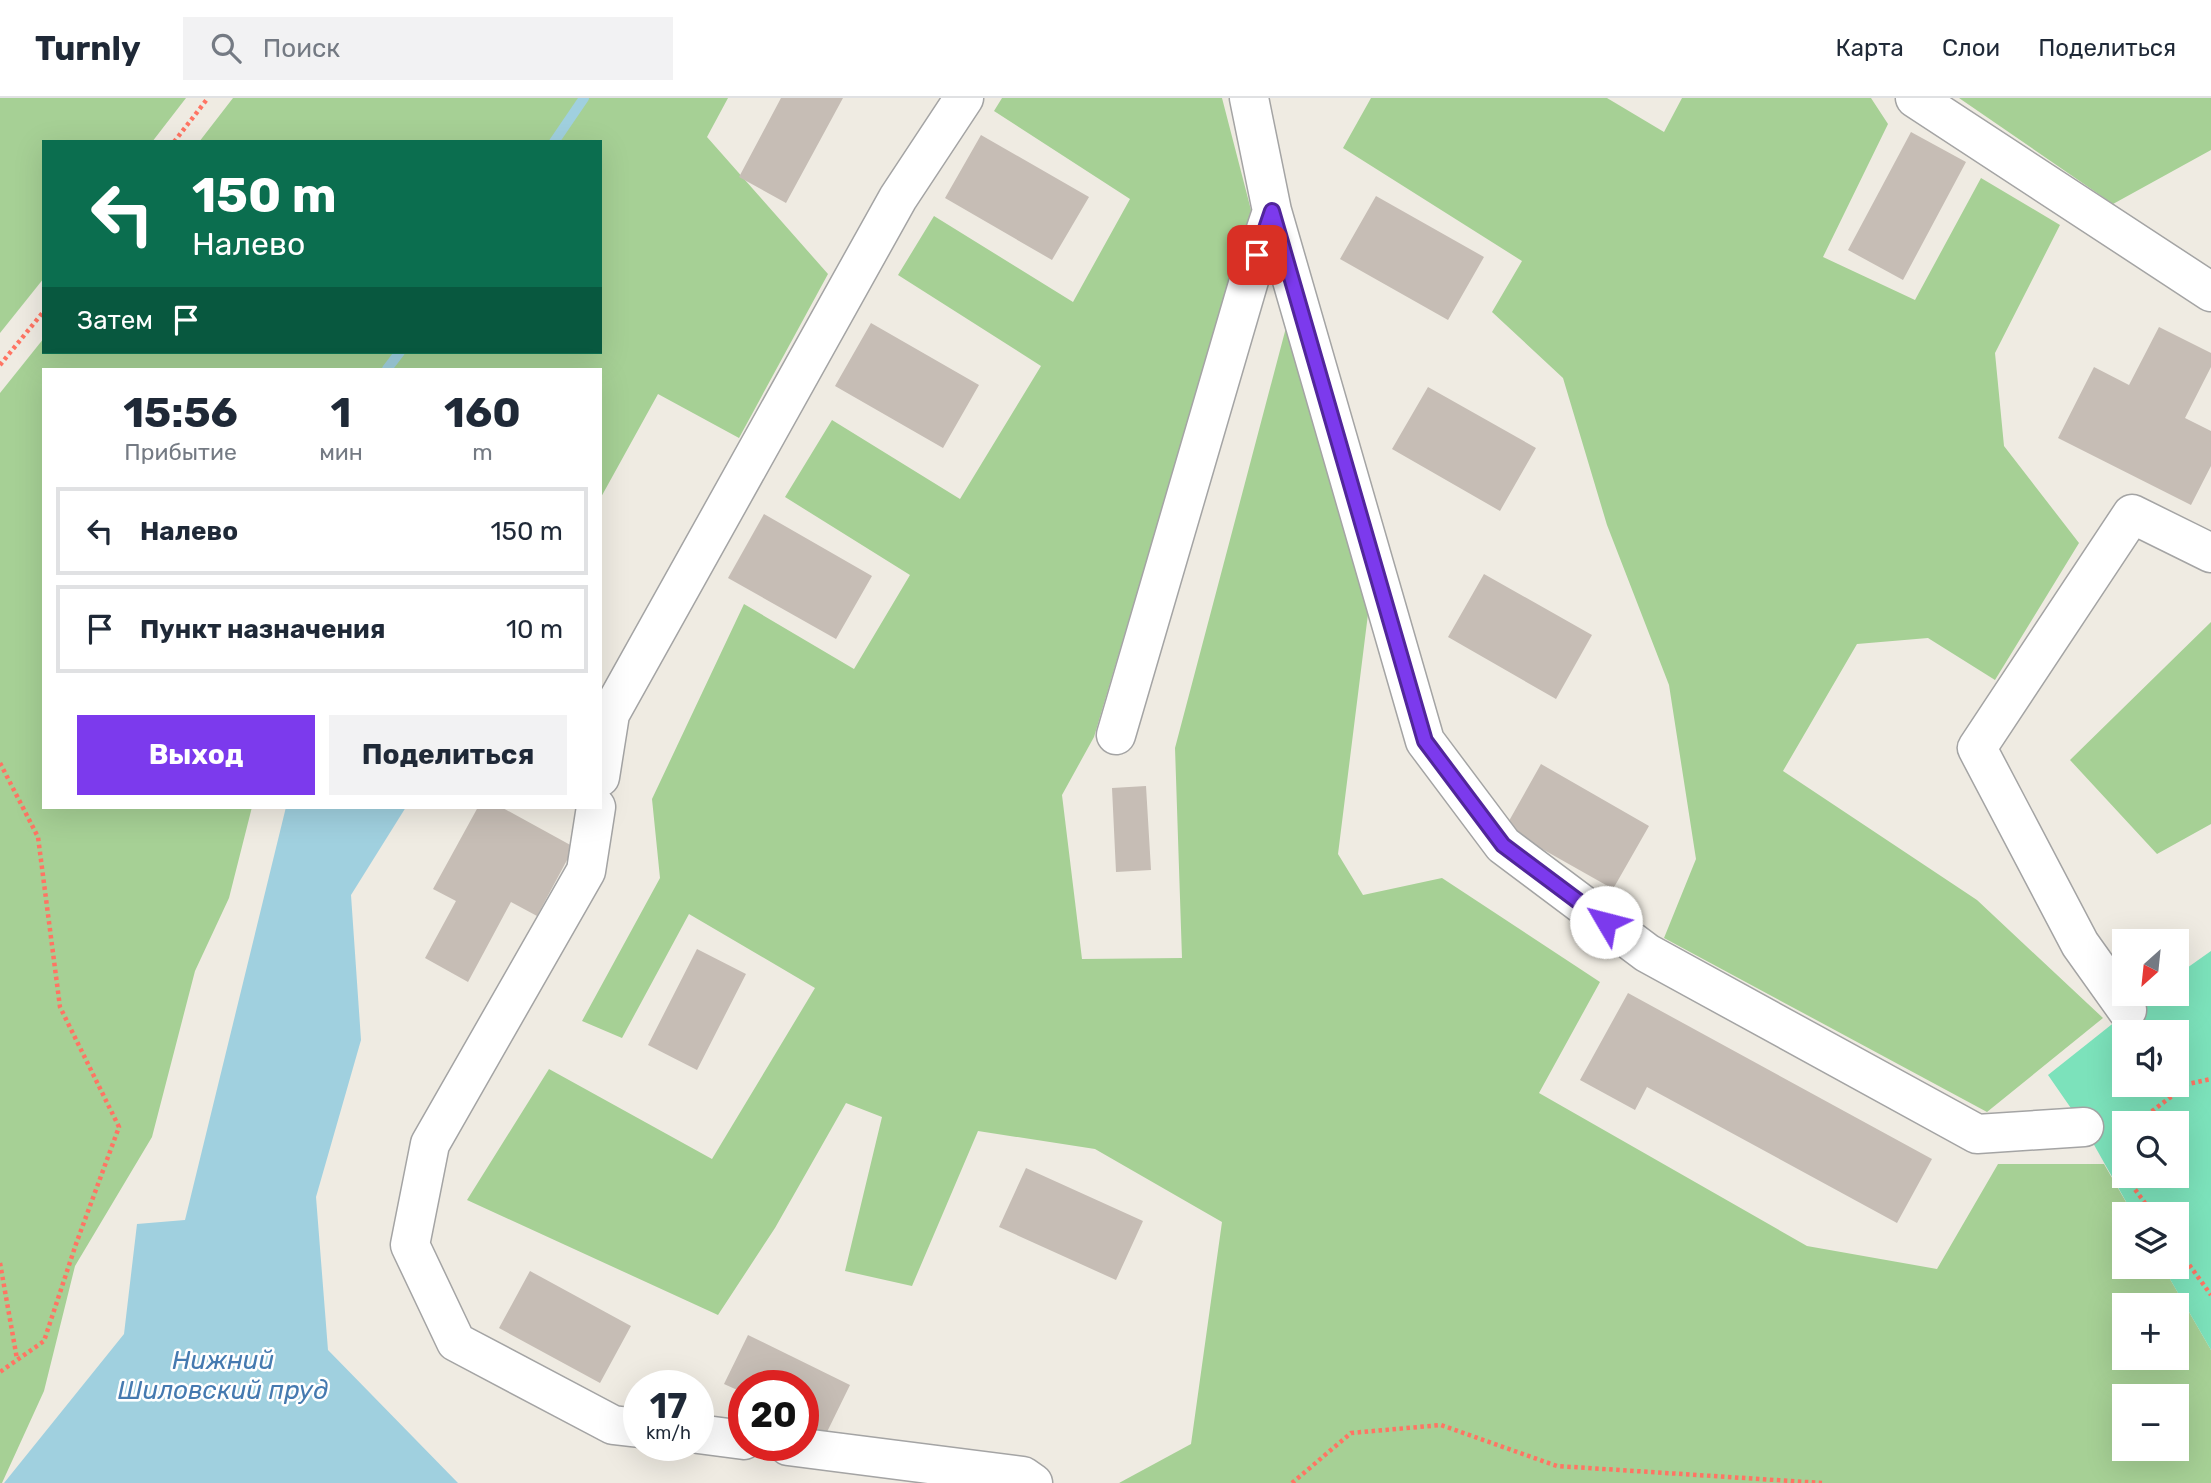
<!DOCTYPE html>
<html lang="ru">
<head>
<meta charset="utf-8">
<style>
  body { margin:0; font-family:Rubik,sans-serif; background:#f2f2f3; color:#1f2937; height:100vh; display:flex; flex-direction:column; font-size:26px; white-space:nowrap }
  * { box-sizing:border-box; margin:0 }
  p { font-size:23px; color:#747a83 }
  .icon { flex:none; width:38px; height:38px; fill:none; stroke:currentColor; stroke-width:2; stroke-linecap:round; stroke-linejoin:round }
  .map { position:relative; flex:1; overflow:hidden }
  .panel { position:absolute; left:42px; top:270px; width:560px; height:441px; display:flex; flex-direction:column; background:#fff; border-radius:0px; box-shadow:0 7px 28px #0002 }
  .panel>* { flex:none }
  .hud { position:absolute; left:42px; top:42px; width:560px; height:214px; border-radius:0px; box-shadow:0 7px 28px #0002; background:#0b6e4f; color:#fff; overflow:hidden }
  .needle { width:46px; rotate:207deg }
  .tools { position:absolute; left:2112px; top:831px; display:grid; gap:14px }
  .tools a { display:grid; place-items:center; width:77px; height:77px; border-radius:0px; background:#fff; box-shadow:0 7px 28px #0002; font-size:35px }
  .speed { position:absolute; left:623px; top:1272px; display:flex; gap:14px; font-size:35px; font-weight:700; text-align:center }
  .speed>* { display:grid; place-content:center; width:91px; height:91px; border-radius:50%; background:#fff; box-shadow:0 7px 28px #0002; line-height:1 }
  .speed small { font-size:18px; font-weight:400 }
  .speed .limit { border:10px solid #d22; background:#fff; color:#111 }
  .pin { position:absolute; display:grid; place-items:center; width:60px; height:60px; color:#fff; margin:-30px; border-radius:14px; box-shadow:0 4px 10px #0006 }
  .me { position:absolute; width:77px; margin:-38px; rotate:307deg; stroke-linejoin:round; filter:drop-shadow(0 0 5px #0008) }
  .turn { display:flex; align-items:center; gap:24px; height:147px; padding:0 35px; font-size:32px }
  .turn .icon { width:91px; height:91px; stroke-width:2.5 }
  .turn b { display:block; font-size:49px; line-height:60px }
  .then { display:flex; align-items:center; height:66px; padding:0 35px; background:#0003; gap:14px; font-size:26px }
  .eta { display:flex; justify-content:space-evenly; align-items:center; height:119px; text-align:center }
  .eta b { font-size:42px; font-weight:700; line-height:49px }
  .primary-button { display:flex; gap:14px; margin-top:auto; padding:14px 35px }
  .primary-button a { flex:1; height:80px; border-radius:0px; background:#7c3aed; color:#fff; font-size:28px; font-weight:700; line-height:80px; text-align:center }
  .primary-button a+a { background:#f2f2f3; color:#1f2937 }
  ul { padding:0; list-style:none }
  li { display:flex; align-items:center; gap:21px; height:88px; margin:0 14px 10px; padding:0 21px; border:4px solid #e0e1e3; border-radius:0px }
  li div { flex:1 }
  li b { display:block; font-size:26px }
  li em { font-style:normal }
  header { display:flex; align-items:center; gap:42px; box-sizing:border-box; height:98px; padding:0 35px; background:#fff; border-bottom:2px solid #e0e1e3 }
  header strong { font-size:33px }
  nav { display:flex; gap:38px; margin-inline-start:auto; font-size:24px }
  .search { width:490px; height:63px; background:#f2f2f3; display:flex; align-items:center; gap:18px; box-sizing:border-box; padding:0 24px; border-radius:0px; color:#747a83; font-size:26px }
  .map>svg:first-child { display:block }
</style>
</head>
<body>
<header>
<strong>Turnly</strong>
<div class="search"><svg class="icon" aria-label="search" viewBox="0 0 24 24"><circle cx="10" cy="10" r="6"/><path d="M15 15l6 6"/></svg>Поиск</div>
<nav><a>Карта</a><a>Слои</a><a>Поделиться</a></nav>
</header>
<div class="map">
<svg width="2211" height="1385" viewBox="0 0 2211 1385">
  <rect width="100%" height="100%" fill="#efebe2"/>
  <path fill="#a6d095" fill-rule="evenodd" d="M0,0H186L152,44H44V180L0,235Z
    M233,0H728L707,39L828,176L739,340L658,296L600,401V271H44V709H252L229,800L195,873L152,1039L75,1168L44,1293L2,1385H0V295L44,240V254H600V44H199Z
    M1002,0H1222L1251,112L1094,639L1062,697L1082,861L1182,860L1175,650L1288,222L1368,516L1338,756L1363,797L1442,780L1600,884L1539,995L1807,1148L1937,1171L1998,1066H2104L2133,1116H2124V1169H2163L2211,1252V1385H1119L1191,1346L1222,1124L1095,1051L978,1033L912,1188L845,1173L882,1019L846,1005L775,1130L718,1217L467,1102L549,971L712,1061L815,890L689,816L622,940L582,923L660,780L652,701L744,506L854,571L910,477L785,399L832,322L960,401L1041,268L898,177L934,118L1073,204L1130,101L994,13ZM2124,1208H2177V1260H2124ZM2124,1298H2177V1351H2124Z
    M1371,0H1607L1664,34L1682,0H1871L1888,26L1823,159L1915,202L1981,80L2060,127L1995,255L2004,348L2079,445L1995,582L1928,540L1857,546L1783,673L1977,802L2103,920L1987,1014L1664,840L1696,761L1669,587L1607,427L1563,280L1492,214L1522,163L1343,50Z
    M1959,0H2211V52L2113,106Z
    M2211,524V726L2157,756L2070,662Z"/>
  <path fill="#7ce2bb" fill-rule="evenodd" d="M2211,853V1252L2163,1169H2177V1116H2133L2084,1029L2048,977L2150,896H2177V877ZM2124,934H2177V987H2124ZM2124,1026H2177V1078H2124Z"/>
  <path fill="#a0d0df" d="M286,709H406L351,797L361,942L316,1099L328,1252L458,1385H4L124,1236L137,1126L185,1122Z"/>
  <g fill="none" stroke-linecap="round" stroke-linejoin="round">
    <path stroke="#a0d0df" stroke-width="10" d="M554,44L584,0
      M387,271L400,254"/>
  </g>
  <path fill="#c6bdb5" d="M781,0H843L786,105L739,79Z
    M1911,34L1966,64L1903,182L1848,152Z
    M981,37L1089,99L1052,162L945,100Z
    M1376,98L1484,159L1448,222L1340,161Z
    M871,225L979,287L943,350L835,288Z
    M2159,229L2211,255V269L2185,320L2211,333V368L2191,407L2058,340L2094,269L2129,287Z
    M1428,289L1536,350L1500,413L1392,351Z
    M764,416L872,478L836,541L728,480Z
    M1484,476L1592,537L1556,601L1448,539Z
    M1541,666L1649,728L1613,791L1505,730Z
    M1146,688L1151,772L1116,774L1112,690Z
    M478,709H501L574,749L537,818L511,804L468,884L425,860L456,803L433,791Z
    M697,851L746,876L697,972L648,947Z
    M1628,895L1932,1061L1897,1125L1647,989L1635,1012L1580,982Z
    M1026,1070L1143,1123L1116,1182L999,1129Z
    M530,1173L631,1228L600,1285L499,1230Z
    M748,1237L850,1287L826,1336L803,1324V1288H744V1295L724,1286Z"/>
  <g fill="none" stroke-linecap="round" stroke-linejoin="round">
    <g stroke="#a4a4a4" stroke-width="41">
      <path id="minor" d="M1249,0L1272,113L1425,643L1503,747L1647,855L1977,1036L2084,1029
        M1915,0L2211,194
        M1116,637L1250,179L1272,113
        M600,679L610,616L898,100L964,0
        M596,709L586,773L430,1046L410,1147L456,1244L613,1327L639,1330
        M2127,912L2080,846L1977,650L2132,416L2211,455
        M698,1336L744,1342
        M788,1348L1023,1378L1033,1385"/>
    </g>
    <path stroke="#ff7463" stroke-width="4.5" stroke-dasharray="3.5 3.5" stroke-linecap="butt" d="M174,44L208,0
      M0,267L44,213
      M0,665L38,739L60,909L119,1029L76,1146L44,1243L0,1274
      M2135,1026L2188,986L2211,981
      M2133,1078L2134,1090L2153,1116
      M2177,1150L2211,1197
      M0,1165L17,1261
      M1292,1385L1351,1335L1441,1327L1557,1368L1822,1385"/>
    <use href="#minor" stroke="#fff" stroke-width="38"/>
  </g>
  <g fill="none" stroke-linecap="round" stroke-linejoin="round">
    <g stroke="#51269a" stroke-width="18">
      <path id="route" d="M1257,157L1272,113L1425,643L1503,747L1606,824"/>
    </g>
    <use href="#route" stroke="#7c3aed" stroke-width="12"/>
  </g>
  <g text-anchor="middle" stroke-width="5" stroke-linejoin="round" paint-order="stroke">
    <g font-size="26" font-style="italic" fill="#457ab0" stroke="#fff">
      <text x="223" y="1271">Нижний<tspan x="223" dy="30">Шиловский пруд</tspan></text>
    </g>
  </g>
</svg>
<div class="tools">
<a><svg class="needle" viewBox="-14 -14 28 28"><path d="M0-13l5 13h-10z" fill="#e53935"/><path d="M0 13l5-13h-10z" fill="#747a83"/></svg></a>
<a><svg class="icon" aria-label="sound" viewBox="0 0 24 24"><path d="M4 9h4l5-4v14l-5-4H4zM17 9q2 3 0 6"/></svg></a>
<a><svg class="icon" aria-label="search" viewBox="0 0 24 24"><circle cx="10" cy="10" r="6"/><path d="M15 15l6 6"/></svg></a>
<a><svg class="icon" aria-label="layers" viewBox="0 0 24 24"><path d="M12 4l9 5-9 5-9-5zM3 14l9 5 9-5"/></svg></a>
<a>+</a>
<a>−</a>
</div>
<div class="speed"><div>17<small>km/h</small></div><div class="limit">20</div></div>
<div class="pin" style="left:1257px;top:157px;background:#d93025"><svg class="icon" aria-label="arrive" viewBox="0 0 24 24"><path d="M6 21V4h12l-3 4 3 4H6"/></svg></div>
<svg class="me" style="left:1606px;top:824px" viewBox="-20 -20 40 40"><circle r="19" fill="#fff"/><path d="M0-13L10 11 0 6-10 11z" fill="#7c3aed"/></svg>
<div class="hud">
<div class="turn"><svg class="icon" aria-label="left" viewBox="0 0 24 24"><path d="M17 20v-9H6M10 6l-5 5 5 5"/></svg><div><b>150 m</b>Налево</div></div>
<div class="then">Затем<svg class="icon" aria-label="arrive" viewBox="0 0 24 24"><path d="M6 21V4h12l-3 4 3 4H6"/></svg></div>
</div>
<section class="panel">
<div class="eta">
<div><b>15:56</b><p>Прибытие</p></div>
<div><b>1</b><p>мин</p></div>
<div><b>160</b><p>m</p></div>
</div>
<ul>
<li><svg class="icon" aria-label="left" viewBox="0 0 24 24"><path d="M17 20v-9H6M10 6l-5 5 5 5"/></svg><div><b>Налево</b></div><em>150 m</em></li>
<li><svg class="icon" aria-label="arrive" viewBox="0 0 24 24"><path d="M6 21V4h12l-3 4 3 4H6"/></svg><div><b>Пункт назначения</b></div><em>10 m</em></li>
</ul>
<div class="primary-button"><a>Выход</a><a>Поделиться</a></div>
</section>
</div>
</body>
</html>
